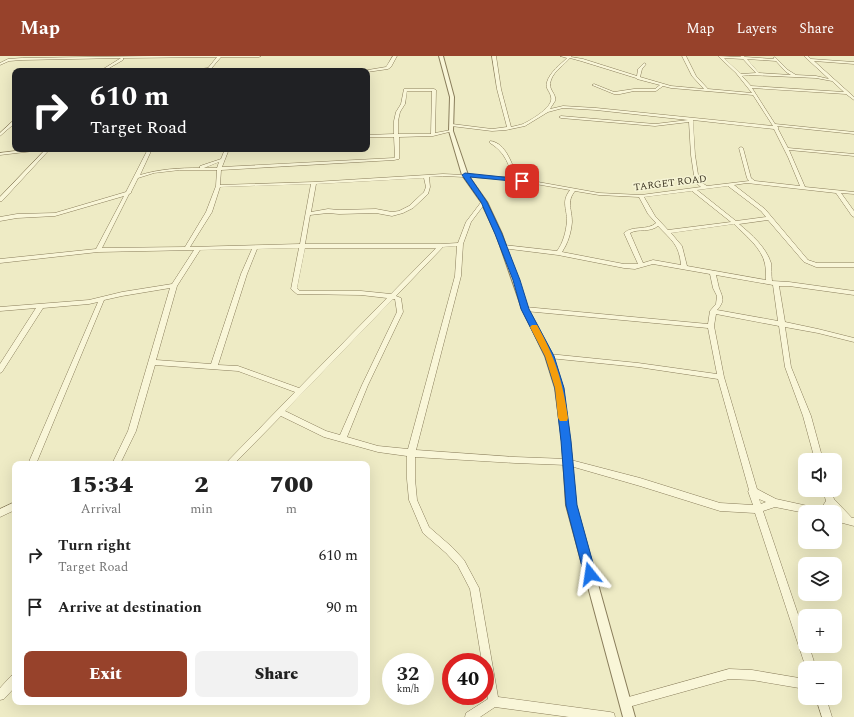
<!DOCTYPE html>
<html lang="en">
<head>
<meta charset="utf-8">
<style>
  body { margin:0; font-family:Spectral,serif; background:#f2f2f2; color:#222; height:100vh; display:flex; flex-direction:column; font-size:15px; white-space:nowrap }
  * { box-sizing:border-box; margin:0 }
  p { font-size:13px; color:#767676 }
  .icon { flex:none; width:22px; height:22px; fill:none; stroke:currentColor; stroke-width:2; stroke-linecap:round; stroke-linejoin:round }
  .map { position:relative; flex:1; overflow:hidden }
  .panel { position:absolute; left:12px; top:405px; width:358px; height:244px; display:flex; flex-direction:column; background:#fff; border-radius:8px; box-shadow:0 4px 16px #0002 }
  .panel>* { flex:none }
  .banner { position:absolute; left:12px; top:12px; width:358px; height:84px; border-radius:8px; box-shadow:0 4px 16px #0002; background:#202124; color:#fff; overflow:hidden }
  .controls { position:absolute; left:798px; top:397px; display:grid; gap:8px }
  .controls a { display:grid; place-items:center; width:44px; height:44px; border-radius:8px; background:#fff; box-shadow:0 4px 16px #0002; font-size:20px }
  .speed { position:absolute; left:382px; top:597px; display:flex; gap:8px; font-size:20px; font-weight:700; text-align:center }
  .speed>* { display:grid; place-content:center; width:52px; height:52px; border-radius:50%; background:#fff; box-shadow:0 4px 16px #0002; line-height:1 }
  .speed small { font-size:10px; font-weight:400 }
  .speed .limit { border:6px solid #d22; background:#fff; color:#111 }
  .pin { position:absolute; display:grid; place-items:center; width:34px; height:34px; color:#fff; margin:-17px; border-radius:8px; box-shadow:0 2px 6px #0006 }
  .me { position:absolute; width:44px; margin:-22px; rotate:345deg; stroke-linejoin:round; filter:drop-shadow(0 0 3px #0008) }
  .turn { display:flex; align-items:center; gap:14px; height:84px; padding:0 12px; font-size:18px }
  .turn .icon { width:52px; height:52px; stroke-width:2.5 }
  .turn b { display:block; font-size:28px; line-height:34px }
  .eta { display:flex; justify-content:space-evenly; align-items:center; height:68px; text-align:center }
  .eta b { font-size:24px; font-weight:800; line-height:28px }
  .action { display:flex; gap:8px; margin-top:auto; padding:8px 12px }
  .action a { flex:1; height:46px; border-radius:8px; background:#97422b; color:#fff; font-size:16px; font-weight:800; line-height:46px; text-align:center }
  .action a+a { background:#f2f2f2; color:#222 }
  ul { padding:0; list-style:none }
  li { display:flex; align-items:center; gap:12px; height:52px; padding:0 12px }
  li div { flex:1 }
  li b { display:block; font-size:15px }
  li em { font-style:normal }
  header { display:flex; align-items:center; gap:24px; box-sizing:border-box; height:56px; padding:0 20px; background:#97422b; color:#fff }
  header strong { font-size:19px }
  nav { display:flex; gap:22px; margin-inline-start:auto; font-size:14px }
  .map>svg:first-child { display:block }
</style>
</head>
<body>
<header>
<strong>Map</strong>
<nav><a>Map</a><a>Layers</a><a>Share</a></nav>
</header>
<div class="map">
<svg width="854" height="661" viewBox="0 0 854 661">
  <rect width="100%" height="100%" fill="#eeebc5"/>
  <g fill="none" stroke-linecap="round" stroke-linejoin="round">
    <g stroke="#897d5b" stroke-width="1">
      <path id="minor" d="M152,0H261L259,1H221L210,14L183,15L208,12L217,1L123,2V4L104,15H100L121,2L22,4L9,5L0,9V7L8,3L22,2Z
        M393,0H397L391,11L388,13L367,16L362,15L386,11Z
        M492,0H496L501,33L511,71C515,70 520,69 523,68C531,64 554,51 551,41C550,35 545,33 547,26C550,16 560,9 567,2L560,0H572L571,1L583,3L637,20L638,13L644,7L646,8L642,13L640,21L671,30L704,33L692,20L682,0H686L696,20L708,33L752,37L736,17L718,0L741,1L740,0H744L745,1L774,3L773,2L775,1L788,14L796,19L816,20L829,23L804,0H808L811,3L854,6V8L814,5L854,41V44L846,38L752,32L775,68L854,76V78L777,70L779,72L778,73L788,92L854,98V100L789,94L805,131L854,136V138L841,137L854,155V161L852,160L836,137L747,127L734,129L765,153L808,204L817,207H854V211H816L804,206L768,164L739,168C751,178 766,191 771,207C772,212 771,219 772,225L789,226L854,235V239L789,230H779L785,266L818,273L854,282V286L818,277L785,271L791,311L811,360L823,404H815L803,360L785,311L779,270L716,258L714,270L724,321L757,433L776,443L817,452L820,454L826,445L823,434H831L834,443L852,462H854V470L835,465V457L837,458L831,452L828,456H805V457L775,451L763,455L805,579V590H809L816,612H806L755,457L720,455L640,430L567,409L515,407L415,401V423L417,444L429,471L452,491L464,504L479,532L498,641L610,656L614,657L615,661H569L495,651L480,661H465L466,657L488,643L485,624V606H482L470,533L458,510L446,497L423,477L409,444L407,423V400L378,396L324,381L281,360L234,408H225L295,336L238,315L155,309L136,375L120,408H112L128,375L170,232L122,240L104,244L36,408H28L98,246L89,248L43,252L2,316L0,317V308L36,252L0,255V251L89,244L122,236L172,228L194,194L98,196L0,207V203L96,193L124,140L55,160L17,162L0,165V161L17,158L55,157L126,136L148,93H152L140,119C160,113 179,112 200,112V110L221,103L225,93H229L222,111L394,102L395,101L394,81H367V79L394,78V65L396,56L401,48L404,33H434L436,34L435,77L451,74L453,75L433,80L399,81V103L394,104L221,114L220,129L314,126L443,118L506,121L510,113C506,101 500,93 490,87V85C503,86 510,102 514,113L510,121L599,137L641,139L701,131L695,126L691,99L689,66L655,70L561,62L559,61L561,60L655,68L688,64L596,54L563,52L548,56L525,70L506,74L492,75L451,70V68H452L492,73L507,71L497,33ZM570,2L581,5L636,22L637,23L660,29L655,33H634L614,36L594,28L592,29L614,38H620L634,35H656L663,30L671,32L753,39L773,70L596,52L563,50L550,53C551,51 554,47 555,45C557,37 547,34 551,24C554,15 564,9 570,2ZM724,2L743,3L756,17L741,18ZM747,3L776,5L786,16L791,19L759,17ZM749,19L816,22L832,25L844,36L751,30L742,20ZM407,35H432L431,78H398V65L400,56L405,48ZM693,64L774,73L788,101L800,130L755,125L751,122L743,92L741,91L739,92L747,122L749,125L707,130L699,125L695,99ZM219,106L217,112H204ZM180,114H217L216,130L206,156L185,191L102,192L129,138L131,137V136L138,122L154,117ZM443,120L507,123L570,134C561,146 567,152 567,165C566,176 563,187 557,195L504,189L501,191L502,192L558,199L624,212L635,213L653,208L710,218L713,232L717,240L716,248L710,255L708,268L525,251L522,253L525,255L708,272L717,318L638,307L549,298L546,300L549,302L638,311L718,323L749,434L748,435L753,449L720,447L640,422L567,403L515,401L416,394L461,220L463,188L471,166L486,146L482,145L466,166L458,187L441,188H305L310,159L328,157L339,158L376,157L392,160L403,157L413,152L428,138L430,131L429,121ZM424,122L426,131L424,136L409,150L399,155L392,156L376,153L339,154L328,153L311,156L316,128ZM311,128L300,188L190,191L212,156L220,131ZM728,130L761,155L766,161L736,165L697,134ZM575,135L599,139L639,141L648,158L656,167C647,175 633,169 624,177L638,208H624L562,196C568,187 571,177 572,166C572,153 566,146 575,135ZM692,135L731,166L668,174L655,160L644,141ZM734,168C745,179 762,192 765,208C766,213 766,219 766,224L687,210L682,190L671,177ZM658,170C672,185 679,188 681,209L653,204L643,207L630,177C639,172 650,177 658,170ZM457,190L455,220L408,393L378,390L347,381L368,329L403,256L401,242L396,240L443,191ZM299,192L291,233L297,238L361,239L387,242L299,332L238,310L218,309L247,218L257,193ZM305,192H436L391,238L361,235H300L297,232ZM252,193L241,218L211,308L156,304L177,230L200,194ZM716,219L773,229L778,265L717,254C725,245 723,242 719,232C718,228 717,223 716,219ZM393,243H395L397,256L362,329L340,379L326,375L285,355ZM759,443L766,446L761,448Z
        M14,64H15V67L0,80V77Z
        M31,93H44L42,94L0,99V97Z
        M46,93H50L2,145H0V141Z
        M15,446V454L0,461V453Z
        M729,613L752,614L805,623V633L752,624L729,623L625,652L621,651L620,647L621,643L625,642Z
        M15,619V631L4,643L0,644V632L11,620Z
        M816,642H826L832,661H822Z"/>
    </g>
    <g stroke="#897d5b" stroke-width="2">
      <path id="tertiary" d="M439,0H443L454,41L453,75L468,119L487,146L502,178L528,253L553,300L563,332L570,385L576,449L635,661H623L566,449L562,385L555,332L545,300L522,253L496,178L481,146L462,119L449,75L450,41Z"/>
    </g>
    <use href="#minor" fill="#f9f6d8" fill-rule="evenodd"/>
    <use href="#tertiary" fill="#f9f6d8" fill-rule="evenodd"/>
  </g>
  <path fill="#1a73e8" stroke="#114b97" d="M465,117L522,123L525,125L522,126L470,121L487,146L502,178L520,224L529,253L554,300L564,332L571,385L577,449L596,518L594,522L590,524L585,522L584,518L566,449L561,385L555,332L545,300L521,253L513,224L495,178L481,146L462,119Z"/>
  <path fill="#f59e0b" d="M532,269H537C555,301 563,326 568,362L567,365H560L558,362L555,332L545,300L530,271Z"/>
  <g text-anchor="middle" stroke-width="3" stroke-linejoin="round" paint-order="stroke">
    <g font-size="10" fill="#39311f" stroke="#f5f3d4">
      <text transform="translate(670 126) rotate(-7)" y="4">TARGET ROAD</text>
    </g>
  </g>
</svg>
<div class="controls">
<a><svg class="icon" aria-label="sound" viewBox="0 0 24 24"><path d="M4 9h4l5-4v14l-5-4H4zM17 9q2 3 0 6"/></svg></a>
<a><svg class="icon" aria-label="search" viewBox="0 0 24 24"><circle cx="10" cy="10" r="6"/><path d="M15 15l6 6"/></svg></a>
<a><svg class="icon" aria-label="layers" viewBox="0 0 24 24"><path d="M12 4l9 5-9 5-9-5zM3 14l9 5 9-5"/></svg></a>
<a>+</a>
<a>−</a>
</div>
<div class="speed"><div>32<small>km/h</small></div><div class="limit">40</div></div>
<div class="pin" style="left:522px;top:125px;background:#d93025"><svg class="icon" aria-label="arrive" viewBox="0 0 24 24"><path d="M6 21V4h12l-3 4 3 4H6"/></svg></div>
<svg class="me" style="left:590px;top:518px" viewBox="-20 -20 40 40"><path d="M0-17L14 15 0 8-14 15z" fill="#1a73e8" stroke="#fff" stroke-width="4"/></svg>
<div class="banner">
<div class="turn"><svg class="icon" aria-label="right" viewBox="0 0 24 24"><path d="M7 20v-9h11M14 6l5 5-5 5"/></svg><div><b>610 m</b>Target Road</div></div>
</div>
<section class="panel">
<div class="eta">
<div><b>15:34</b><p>Arrival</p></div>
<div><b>2</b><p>min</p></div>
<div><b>700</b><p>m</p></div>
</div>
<ul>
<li><svg class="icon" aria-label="right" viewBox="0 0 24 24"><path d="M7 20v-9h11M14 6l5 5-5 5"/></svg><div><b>Turn right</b><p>Target Road</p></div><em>610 m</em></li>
<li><svg class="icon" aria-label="arrive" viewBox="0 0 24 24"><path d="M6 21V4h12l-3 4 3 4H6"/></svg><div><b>Arrive at destination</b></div><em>90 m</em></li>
</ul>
<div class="action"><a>Exit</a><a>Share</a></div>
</section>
</div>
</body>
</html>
